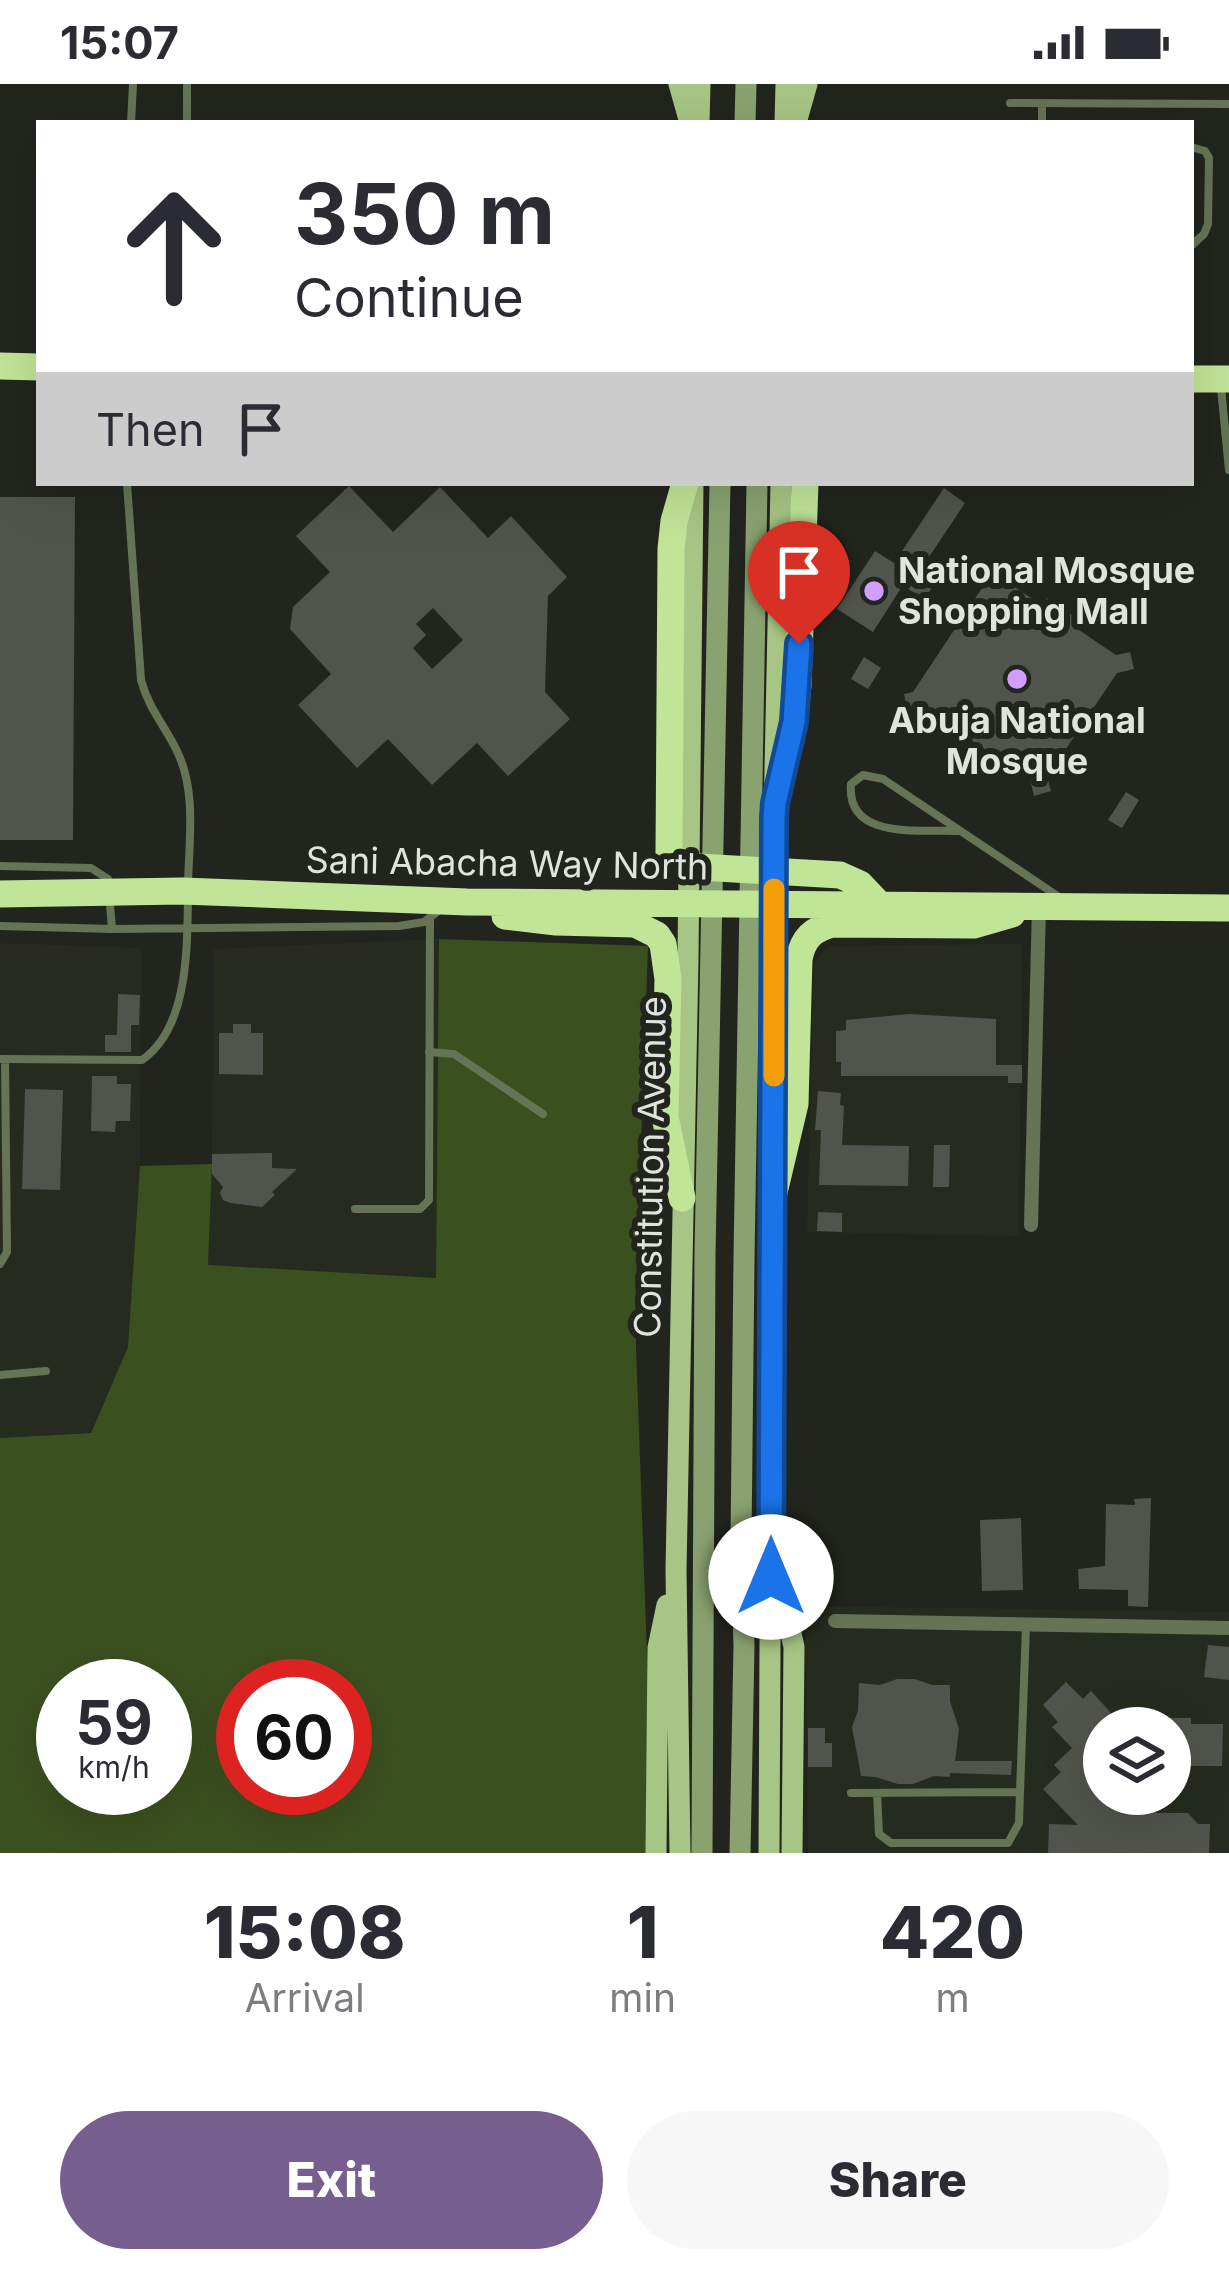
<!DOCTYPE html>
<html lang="en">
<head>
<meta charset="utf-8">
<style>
  body { margin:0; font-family:Inter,sans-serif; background:#f7f7f7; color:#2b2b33; height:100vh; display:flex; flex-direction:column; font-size:45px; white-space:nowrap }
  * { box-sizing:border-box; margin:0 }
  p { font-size:39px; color:#7c7c81 }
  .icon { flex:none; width:66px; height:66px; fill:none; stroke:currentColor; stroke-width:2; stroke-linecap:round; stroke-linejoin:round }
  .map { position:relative; height:1769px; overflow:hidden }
  .panel { display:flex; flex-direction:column; background:#fff; flex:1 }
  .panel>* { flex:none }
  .banner { position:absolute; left:36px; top:36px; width:1158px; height:366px; border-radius:0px; box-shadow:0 12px 48px #0002; background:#fff; color:#2b2b33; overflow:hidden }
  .fabs { position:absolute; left:1083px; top:1623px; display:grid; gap:24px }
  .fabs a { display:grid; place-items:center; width:108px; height:108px; border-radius:50%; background:#fff; box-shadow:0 12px 48px #0002; font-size:60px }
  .speed { position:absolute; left:36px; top:1575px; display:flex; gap:24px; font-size:60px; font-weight:700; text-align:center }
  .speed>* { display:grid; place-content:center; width:156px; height:156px; border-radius:50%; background:#fff; box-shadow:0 12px 48px #0002; line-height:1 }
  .speed small { font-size:30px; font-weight:400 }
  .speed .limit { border:18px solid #d22; background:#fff; color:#111 }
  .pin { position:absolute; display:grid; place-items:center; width:102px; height:102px; color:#fff; margin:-123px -51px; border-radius:50% 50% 50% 0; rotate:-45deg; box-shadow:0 0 12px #0007 }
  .pin .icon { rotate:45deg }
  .me { position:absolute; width:132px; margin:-66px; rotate:0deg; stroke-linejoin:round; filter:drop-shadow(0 0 9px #0008) }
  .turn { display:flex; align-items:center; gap:42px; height:252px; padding:0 60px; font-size:54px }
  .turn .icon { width:156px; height:156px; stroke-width:2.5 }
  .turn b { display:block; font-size:84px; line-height:102px }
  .then { display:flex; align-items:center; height:114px; padding:0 60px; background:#0003; gap:24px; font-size:45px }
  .eta { display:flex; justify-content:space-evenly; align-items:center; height:204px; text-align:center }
  .eta b { font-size:72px; font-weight:800; line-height:84px }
  .primary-button { display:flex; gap:24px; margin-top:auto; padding:24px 60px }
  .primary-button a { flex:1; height:138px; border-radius:72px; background:#765e8e; color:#fff; font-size:48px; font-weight:800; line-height:138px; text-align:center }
  .primary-button a+a { background:#f7f7f7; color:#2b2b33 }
  .status { display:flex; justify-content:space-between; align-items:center; height:84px; padding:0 60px; background:#fff; direction:ltr }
  .status svg { height:33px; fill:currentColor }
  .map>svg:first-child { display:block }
</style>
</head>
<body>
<div class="status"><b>15:07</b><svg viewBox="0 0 49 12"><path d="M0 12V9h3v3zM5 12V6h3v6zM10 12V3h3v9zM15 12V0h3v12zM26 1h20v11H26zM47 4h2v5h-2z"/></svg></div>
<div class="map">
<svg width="1229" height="1769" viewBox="0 0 1229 1769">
  <rect width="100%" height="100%" fill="#22251e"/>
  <path fill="#252c1f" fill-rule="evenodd" d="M439,855L437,1195L208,1181L212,1080L213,865Z
    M0,859L141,864L140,1082L128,1264L90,1349L0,1354Z
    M1022,860L1019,1152L807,1148L814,878L829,862Z
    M805,1522L1229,1528V1769H808ZM1104,1644H1170V1710H1104Z"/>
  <path fill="#3b501f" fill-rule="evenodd" d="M439,855L648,862L635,1234L654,1769H0V1354L91,1349L128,1263L140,1082L212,1080L208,1181L436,1194ZM63,1602H165V1704H63ZM243,1602H345V1704H243Z"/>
  <path fill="#50544c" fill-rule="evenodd" d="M349,402L393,448L440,403L488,454L511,432L567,493L548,512L545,608L570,635L508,692L477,659L432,701L388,655L357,684L298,621L331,590L290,545L293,523L330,488L296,452ZM433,524L463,556L432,585L413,564L426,551L416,540Z
    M944,404L965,419L919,488L935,499L924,516L903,501L873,548L837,525L875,467L894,479Z
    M0,413H75L73,756H0Z
    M1001,484L1004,496L1043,522L1047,514L1078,535L1073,542L1116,571L1130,568L1134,585L1117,589L1047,693L1051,707L1034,712L1030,695L923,624L908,628L904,610L913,608L986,498L984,488Z
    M864,573L881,584L868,605L851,595Z
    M1126,708L1139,716L1122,744L1108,736Z
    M118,910L140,911L139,941H131V968H105V951H117Z
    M909,930L996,935V981H1022V999H1008V992H841V978H836V947L846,946V936Z
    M233,940H251V949H263V991L219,990V949H233Z
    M92,992H117V1000H131L130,1037H116L115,1048L91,1047Z
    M25,1005L63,1006L60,1106L22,1105Z
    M818,1007L841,1009L840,1021L844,1022L842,1061L909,1062L908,1102L819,1101L821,1046H815Z
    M934,1061H950L949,1103H933Z
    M272,1069V1084L297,1085L272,1108L275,1111L262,1123L230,1119L223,1116L220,1109L223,1103L212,1090V1070Z
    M818,1128L842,1129V1148L817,1147Z
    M1151,1414L1148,1523L1128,1522V1506L1079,1505L1078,1485L1105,1482L1106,1420L1135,1421L1134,1415Z
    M1021,1434L1023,1506L982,1507L980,1436Z
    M1208,1561L1229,1563V1596L1204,1593Z
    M897,1595H915L932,1601H950V1617L959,1645L955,1677H1012L1011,1691L950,1689V1693L934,1692L913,1700H898L875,1693L861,1692L852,1643L858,1627L859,1599L880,1601Z
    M1066,1598L1083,1615L1091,1607L1112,1630H1120L1147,1644H1104V1710H1157L1156,1729H1188L1198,1740H1210L1209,1769H1048L1049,1740L1078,1741L1043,1705L1061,1688L1054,1681L1072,1664L1052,1643L1058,1638L1043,1621Z
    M1170,1634H1191V1640H1223L1222,1682H1188L1187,1691H1170Z
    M808,1644H825V1659H832V1683H808Z"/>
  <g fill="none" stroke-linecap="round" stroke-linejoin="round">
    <path stroke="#657455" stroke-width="8" d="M1010,19L1229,20
      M131,39L133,0
      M187,39V0
      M1042,39V20
      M1191,63L1205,67L1209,74L1208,140L1204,150L1191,162
      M1221,304L1229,386
      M127,399L141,596C148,623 164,641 176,665C197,706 189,756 188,800
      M958,747C921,745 846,757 851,700L863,691L883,695L1062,815
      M0,782L91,784L108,795L112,845L399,842L424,838L438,827
      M0,842L112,845
      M429,968L454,970L543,1030
      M0,975L142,976C188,944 187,867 188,815
      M355,1125H420L429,1116L430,836
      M0,1180L7,1168L5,975
      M0,1291L46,1287
      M851,1709L1020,1708L1026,1542
      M877,1709L879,1750L891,1759H1008L1019,1739L1020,1708"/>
    <path stroke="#657455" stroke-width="14" d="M1031,1141L1039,822
      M835,1537L1229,1544"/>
    <path stroke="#8aa270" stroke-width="21" d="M745,39L746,0
      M702,1769L705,1170L720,399
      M740,1769L744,1562L741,1457L744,1174L757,399"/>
    <path stroke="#a7c584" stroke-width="21" d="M679,0L690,39
      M699,39L700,0
      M785,39L786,0
      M796,39L807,0
      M779,1495L794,1563L792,1769
      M656,1769L658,1564L667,1521
      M680,1769L676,1486L688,875L693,399
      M769,1769L774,734L781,399"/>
    <path stroke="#c1e597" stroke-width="27" d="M0,282L39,283
      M1191,295H1229
      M685,399L674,437L671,465L669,769L682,782L840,791L860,800L879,820
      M774,719L794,638L798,601L805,399
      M0,810L182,807L467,818L1229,824
      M505,832L556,838L635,840L657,851L663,860L668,895L665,1033L682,1114
      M772,1117L795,1020L799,875C803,854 813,845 833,840L974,841L1012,830"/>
  </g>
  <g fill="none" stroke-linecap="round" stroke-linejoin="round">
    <g stroke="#114b97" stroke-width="30">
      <path id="route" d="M771,1493L774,734L775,719L794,638L799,560"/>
    </g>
    <use href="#route" stroke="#1a73e8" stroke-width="21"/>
    <path stroke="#f59e0b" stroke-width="21" d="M774,992V805"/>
  </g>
  <g fill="#d29dfd" stroke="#22251e" stroke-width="4.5">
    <circle cx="874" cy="507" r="12"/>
    <circle cx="1017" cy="595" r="12"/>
  </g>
  <g text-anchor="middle" stroke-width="12" stroke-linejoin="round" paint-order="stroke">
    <g font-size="36" font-weight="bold" fill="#e1e3de" stroke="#22251e" text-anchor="start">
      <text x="898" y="499">National Mosque<tspan x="898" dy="41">Shopping Mall</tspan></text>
      <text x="1017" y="649" text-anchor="middle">Abuja National<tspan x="1017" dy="41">Mosque</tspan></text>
    </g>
    <g font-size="36" fill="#e1e3de" stroke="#22251e">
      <text transform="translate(507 779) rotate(1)" y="13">Sani Abacha Way North</text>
      <text transform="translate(650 1083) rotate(-89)" y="13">Constitution Avenue</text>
    </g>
  </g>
</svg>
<div class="fabs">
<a><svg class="icon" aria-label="layers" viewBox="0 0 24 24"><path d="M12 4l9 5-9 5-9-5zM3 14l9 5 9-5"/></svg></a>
</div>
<div class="speed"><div>59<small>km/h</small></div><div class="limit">60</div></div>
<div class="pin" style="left:799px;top:560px;background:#d93025"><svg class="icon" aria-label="arrive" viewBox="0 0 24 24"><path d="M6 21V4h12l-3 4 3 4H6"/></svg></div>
<svg class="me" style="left:771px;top:1493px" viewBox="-20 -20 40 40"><circle r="19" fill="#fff"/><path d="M0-13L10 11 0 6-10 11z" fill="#1a73e8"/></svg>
<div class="banner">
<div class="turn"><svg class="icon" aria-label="ahead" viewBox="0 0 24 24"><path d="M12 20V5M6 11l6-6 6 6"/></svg><div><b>350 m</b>Continue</div></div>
<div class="then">Then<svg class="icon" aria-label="arrive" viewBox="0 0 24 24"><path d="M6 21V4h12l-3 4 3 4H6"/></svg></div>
</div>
</div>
<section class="panel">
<div class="eta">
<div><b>15:08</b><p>Arrival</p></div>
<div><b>1</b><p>min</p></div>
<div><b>420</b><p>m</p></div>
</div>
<div class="primary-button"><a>Exit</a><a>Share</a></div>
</section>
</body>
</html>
